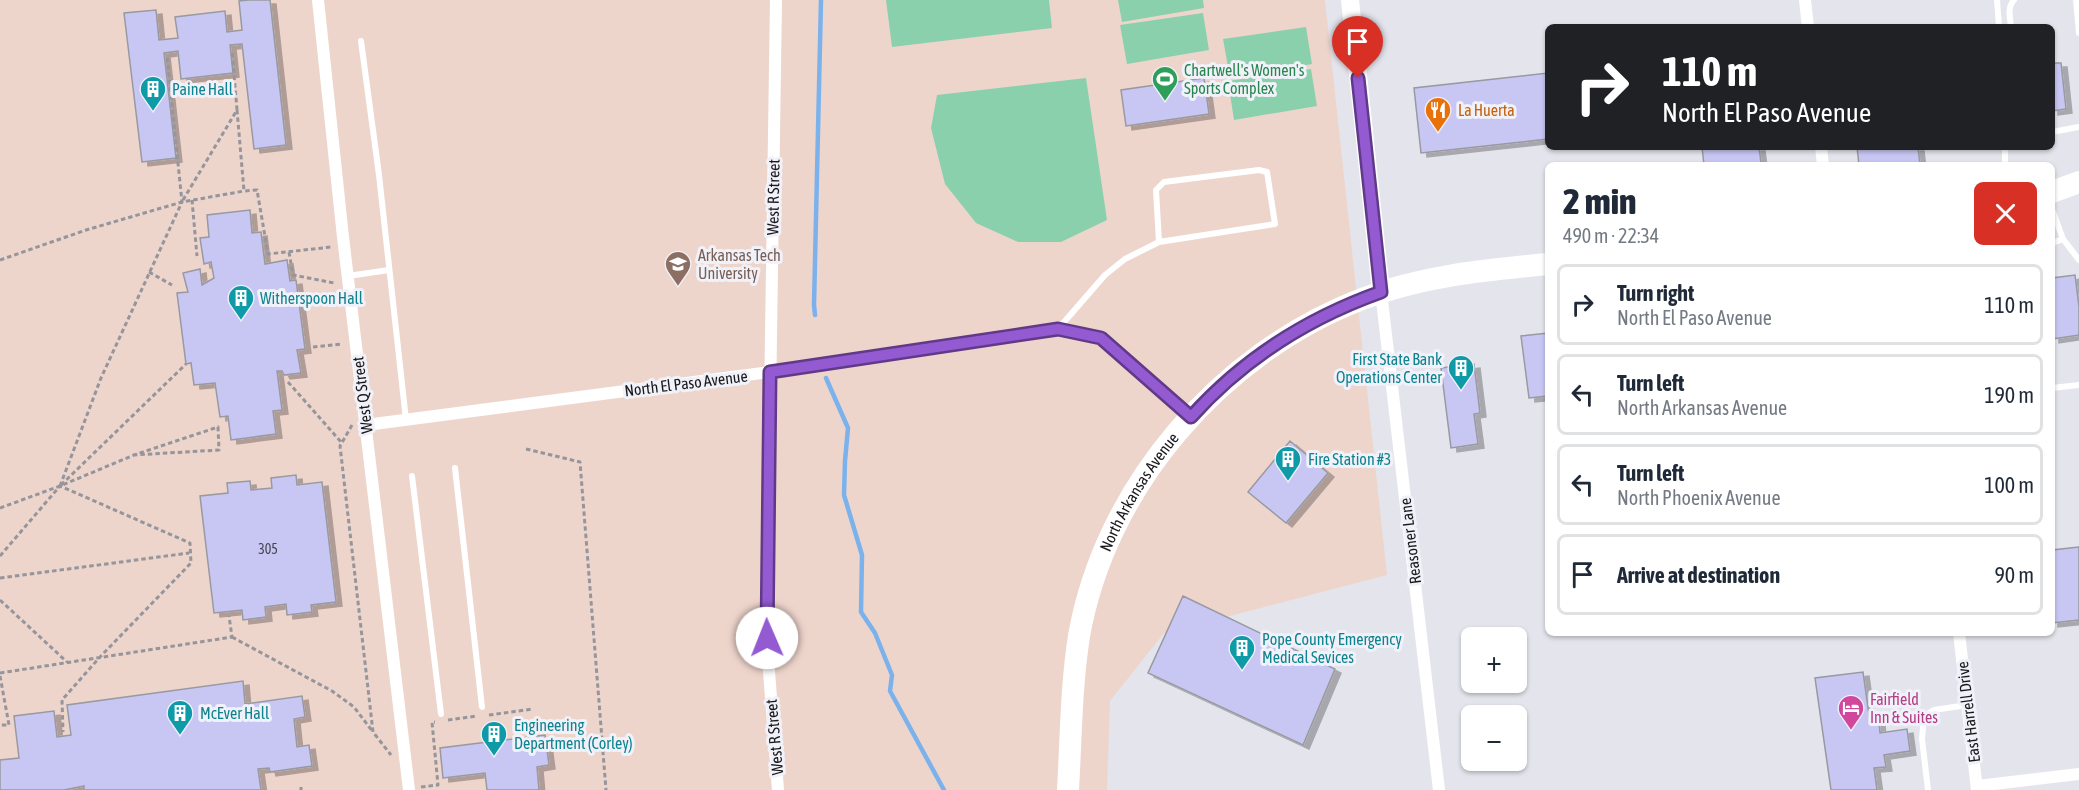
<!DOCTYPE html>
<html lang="en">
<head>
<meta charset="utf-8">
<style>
  body { margin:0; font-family:"Asap Condensed",sans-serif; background:#f2f2f3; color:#1f2937; height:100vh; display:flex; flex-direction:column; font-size:22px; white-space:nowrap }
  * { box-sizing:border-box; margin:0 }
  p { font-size:20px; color:#747a83 }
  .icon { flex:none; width:33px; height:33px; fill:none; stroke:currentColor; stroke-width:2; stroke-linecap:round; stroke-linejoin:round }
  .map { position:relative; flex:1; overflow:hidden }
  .drawer { position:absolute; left:1545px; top:162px; width:510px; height:474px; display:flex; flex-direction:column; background:#fff; border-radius:9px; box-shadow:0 2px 4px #0004 }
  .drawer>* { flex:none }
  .top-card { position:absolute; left:1545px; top:24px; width:510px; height:126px; border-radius:9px; box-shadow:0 2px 4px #0004; background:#202124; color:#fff; overflow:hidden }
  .controls { position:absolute; left:1461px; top:627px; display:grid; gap:12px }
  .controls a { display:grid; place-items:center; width:66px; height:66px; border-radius:9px; background:#fff; box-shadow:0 2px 4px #0004; font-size:30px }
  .pin { position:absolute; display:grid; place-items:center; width:51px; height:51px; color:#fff; margin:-62px -26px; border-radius:50% 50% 50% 0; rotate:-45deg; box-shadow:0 0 6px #0007 }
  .pin .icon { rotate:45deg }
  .me { position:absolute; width:66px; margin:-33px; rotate:359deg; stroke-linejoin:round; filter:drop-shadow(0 0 4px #0008) }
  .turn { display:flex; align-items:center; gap:21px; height:126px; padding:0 18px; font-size:27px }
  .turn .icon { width:78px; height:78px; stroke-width:2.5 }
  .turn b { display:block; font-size:42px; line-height:51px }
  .round { display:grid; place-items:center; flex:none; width:63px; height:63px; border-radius:9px; background:#f2f2f3 }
  .summary { display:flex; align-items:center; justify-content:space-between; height:102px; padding:0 18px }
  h1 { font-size:36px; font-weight:800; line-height:45px }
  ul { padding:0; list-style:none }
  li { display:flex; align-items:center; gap:18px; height:81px; margin:0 12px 9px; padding:0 6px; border:3px solid #e0e1e3; border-radius:9px }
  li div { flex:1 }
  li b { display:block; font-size:22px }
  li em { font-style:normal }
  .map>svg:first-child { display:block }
</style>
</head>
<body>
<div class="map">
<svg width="2079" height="790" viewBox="0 0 2079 790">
  <defs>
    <filter id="shadow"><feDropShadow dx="6" dy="4" stdDeviation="0" flood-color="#0004"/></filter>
  </defs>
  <rect width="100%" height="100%" fill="#e4e4ec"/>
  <path fill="#eed5cc" d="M0,0H1325L1387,575L1164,633L1110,701L1107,790H0Z"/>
  <path fill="#8bd0ad" d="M886,0H1049L1052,28L892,47Z
    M1118,0H1203L1204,8L1122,22Z
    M1203,13L1209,50L1127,64L1120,25Z
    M1306,27L1312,64L1230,78L1223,39Z
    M1311,69L1317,106L1234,120L1228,81Z
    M1086,78L1107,220L1061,242H1018L976,223L945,184L931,128L937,95Z"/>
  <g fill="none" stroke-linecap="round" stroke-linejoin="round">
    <path stroke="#7bb2eb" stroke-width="4.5" d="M815,315L814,305L821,0
      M826,378L848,428L845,461L844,495L862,555L861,612L875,633L892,675L890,691L944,790"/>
  </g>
  <path fill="#c8c7f3" stroke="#9999a1" stroke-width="1.5" filter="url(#shadow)" d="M248,0H270L286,145L254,149L242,44L230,45L233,73L181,79L178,51L164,53L176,158L142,162L124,13L156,10L159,40L178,38L175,17L225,11L227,32L242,30L239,1Z
    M2052,63H2061L2066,109L2052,111Z
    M1548,73V139L1421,153L1414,88Z
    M1204,78L1209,114L1126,126L1121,90Z
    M1702,147H1759L1761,163L1704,165Z
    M1857,147H1918L1920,165H1859Z
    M250,210L252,233L261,232L265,264L287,260L290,281L296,280L305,349L297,350L301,373L284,375L282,371H277L282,410L273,411L276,434L231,440L228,416L220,417L215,383L194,385L191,363L186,364L177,293L188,292L183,273L200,269L202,285L214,278L211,262L204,264L200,238L209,237L207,215Z
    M2075,275L2079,307V335L2053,339L2052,278Z
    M1548,333V396L1529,398L1521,336Z
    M1474,364L1480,413L1474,414L1478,444L1451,448L1441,368Z
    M1290,441L1328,473L1286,523L1248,492Z
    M296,475L297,485L322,482L336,602L311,605L312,612L287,615L286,604L265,607L266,617L243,620L242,610L214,613L200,496L228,493L227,483L250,481L251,490L272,488L271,478Z
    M2079,547V620L2052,623V550Z
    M1183,596L1335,669L1303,745L1148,673Z
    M1863,672L1870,722L1879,721L1880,733L1907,729L1910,751L1884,755L1886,767L1874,768L1877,790H1831L1815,678Z
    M243,681L245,704L302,696L305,717L294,719L297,747L309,745L312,766L270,772L269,768L258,769L261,790H84V786L64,790H0V760L19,758L14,716L54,711L57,737L71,735L67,705Z
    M545,735L549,765L537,767L539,790H487L485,773L443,778L440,748Z"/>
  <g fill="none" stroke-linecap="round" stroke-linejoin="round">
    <path stroke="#95959b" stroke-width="3" stroke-dasharray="4.5 3" stroke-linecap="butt" d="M237,110L244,191L257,190L268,254L331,247
      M183,200L237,110L232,50
      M192,200L197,256
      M289,252L293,275L334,283
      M0,260L86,230L182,202L244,191
      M149,272L172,285
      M313,347L342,344
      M288,382L342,443
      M352,425L340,446L373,732L391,755
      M526,449L580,462L606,790
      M61,485L186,364
      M60,486L101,378L182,202L167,57
      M0,508L60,486L134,455L218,427L219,450L134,455
      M0,556L60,486L190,543L191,563L100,657L62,700L63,732
      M0,578L189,553
      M0,600L67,662
      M232,637L332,691L354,707L373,732
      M0,673L232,637L229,616
      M0,676L9,725H0
      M489,715L533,709
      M448,720L477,716
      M301,787V790
      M421,787L438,785L432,722H435"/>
    <path stroke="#fff" stroke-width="6" d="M1997,0L1999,27
      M2076,0L2079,33
      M2011,27C2010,18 2007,7 2014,0
      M361,41L379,175L406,420
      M2052,132L2079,127
      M2005,147V165
      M2052,209L2063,239L2052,243
      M2063,239L2079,260
      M348,276L389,270
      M1058,329L1105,275L1125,259L1159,242L1275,224L1267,172L1259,170L1164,182L1156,190L1159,242
      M2052,388L2079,385
      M455,468L482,707
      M412,476L441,714
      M1928,790L1922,739L1924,716L1934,710L1967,705"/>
    <path stroke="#fff" stroke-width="12" d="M318,0L343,237L409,790
      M776,0L767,606L768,658L778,790
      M1805,0L1808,27
      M1821,147L1823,165
      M1381,292L1439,790
      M366,425L770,372L1058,329L1101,338L1191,417
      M1959,633L1977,790
      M1977,786L2079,774"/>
    <path stroke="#fff" stroke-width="18" d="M1350,0L1381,292"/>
    <g stroke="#fff" stroke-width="22">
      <path d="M2052,192L2079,182"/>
      <path id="s1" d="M1068,790C1071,739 1071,687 1079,636C1105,487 1221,353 1362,299C1422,276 1484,270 1548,264"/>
    </g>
  </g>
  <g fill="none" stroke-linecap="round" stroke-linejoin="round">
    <g stroke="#603a88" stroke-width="15">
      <path id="route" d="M767,638L770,372L1058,329L1101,338L1191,417C1243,359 1308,318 1381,292L1358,78"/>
    </g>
    <use href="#route" stroke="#935ad2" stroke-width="10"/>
  </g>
  <defs>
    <g id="stadium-pin" transform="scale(1.35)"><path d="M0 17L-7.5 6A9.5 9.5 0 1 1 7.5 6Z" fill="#2e9e5b" stroke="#f1f1f9"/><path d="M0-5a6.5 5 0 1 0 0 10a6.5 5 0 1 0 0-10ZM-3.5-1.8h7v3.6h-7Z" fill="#fff"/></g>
    <g id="building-pin" transform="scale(1.35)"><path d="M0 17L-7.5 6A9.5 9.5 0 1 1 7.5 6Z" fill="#0f9aa8" stroke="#f1f1f9"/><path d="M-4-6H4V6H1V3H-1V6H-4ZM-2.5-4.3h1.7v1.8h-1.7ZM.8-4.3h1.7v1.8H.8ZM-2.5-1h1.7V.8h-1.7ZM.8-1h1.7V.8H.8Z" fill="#fff"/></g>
    <g id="restaurant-pin" transform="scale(1.35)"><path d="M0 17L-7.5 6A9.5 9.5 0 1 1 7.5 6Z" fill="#e8710a" stroke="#f1f1f9"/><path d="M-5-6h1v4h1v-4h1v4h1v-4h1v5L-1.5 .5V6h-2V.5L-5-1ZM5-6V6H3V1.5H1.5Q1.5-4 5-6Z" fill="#fff"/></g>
    <g id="university-pin" transform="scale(1.35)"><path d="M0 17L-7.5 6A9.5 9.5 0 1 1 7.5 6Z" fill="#8d6e63" stroke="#f1f1f9"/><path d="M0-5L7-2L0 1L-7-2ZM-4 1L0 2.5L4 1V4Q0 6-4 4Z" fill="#fff"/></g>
    <g id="hotel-pin" transform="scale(1.35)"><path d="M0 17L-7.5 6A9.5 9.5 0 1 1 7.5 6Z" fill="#d1479c" stroke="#f1f1f9"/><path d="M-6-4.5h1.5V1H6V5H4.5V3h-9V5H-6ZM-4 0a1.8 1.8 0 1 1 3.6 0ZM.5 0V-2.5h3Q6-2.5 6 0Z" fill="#fff"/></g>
  </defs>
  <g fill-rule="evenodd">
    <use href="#stadium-pin" x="1165" y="79"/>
    <use href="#building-pin" x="153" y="89"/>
    <use href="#restaurant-pin" x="1438" y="110"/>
    <use href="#university-pin" x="678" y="264"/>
    <use href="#building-pin" x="241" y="298"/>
    <use href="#building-pin" x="1461" y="368"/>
    <use href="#building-pin" x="1288" y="459"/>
    <use href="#building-pin" x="1242" y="648"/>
    <use href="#hotel-pin" x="1851" y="708"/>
    <use href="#building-pin" x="180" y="713"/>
    <use href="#building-pin" x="494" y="734"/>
  </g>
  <g text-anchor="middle" stroke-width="6" stroke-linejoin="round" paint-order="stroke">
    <g font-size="14" fill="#454452">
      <text x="268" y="554">305</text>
    </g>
    <g font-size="16" fill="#27864d" stroke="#f1f1f9" text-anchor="start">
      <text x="1184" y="76">Chartwell's Women's<tspan x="1184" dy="18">Sports Complex</tspan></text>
    </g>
    <g font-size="16" fill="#0d838f" stroke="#f1f1f9" text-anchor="start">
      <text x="172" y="95">Paine Hall</text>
      <text x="260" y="304">Witherspoon Hall</text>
      <text x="1442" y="365" text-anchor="end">First State Bank<tspan x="1442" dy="18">Operations Center</tspan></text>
      <text x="1308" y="465">Fire Station #3</text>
      <text x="1262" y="645">Pope County Emergency<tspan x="1262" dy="18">Medical Sevices</tspan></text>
      <text x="200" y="719">McEver Hall</text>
      <text x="514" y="731">Engineering<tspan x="514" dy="18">Department (Corley)</tspan></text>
    </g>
    <g font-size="16" fill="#c56008" stroke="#f1f1f9" text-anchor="start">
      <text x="1458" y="116">La Huerta</text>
    </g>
    <g font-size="16" fill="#19191c" stroke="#f1f1f9">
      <text transform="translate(773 197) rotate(-89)" y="6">West R Street</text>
      <text transform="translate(686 383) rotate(-7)" y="6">North El Paso Avenue</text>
      <text transform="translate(362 395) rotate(-97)" y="6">West Q Street</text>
      <text dy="6" stroke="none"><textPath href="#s1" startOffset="312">North Arkansas Avenue</textPath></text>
      <text transform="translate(1410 541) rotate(-97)" y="6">Reasoner Lane</text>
      <text transform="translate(1968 712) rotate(-97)" y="6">East Harrell Drive</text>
      <text transform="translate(774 737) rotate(-95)" y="6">West R Street</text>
    </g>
    <g font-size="16" fill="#785e54" stroke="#f1f1f9" text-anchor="start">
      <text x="698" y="261">Arkansas Tech<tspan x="698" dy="18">University</tspan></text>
    </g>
    <g font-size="16" fill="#b23c85" stroke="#f1f1f9" text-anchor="start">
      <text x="1870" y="705">Fairfield<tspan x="1870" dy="18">Inn &amp; Suites</tspan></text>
    </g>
  </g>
</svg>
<div class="controls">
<a>+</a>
<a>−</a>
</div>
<div class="pin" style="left:1358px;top:78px;background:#d93025"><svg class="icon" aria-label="arrive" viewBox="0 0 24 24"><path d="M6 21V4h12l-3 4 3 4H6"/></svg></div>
<svg class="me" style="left:767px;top:638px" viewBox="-20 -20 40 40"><circle r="19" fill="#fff"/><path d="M0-13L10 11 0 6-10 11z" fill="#935ad2"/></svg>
<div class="top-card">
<div class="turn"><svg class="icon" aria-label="right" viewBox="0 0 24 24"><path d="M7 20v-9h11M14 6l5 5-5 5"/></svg><div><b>110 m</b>North El Paso Avenue</div></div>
</div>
<section class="drawer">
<div class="summary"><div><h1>2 min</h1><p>490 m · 22:34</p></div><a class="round" style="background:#d93025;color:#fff"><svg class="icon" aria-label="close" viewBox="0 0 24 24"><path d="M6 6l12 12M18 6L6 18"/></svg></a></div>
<ul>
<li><svg class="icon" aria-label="right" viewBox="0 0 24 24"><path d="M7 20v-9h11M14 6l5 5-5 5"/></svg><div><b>Turn right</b><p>North El Paso Avenue</p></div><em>110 m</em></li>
<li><svg class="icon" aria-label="left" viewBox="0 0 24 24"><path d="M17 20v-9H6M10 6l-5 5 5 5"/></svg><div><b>Turn left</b><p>North Arkansas Avenue</p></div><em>190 m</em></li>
<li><svg class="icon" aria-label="left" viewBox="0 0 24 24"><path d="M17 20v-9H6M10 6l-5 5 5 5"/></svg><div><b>Turn left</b><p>North Phoenix Avenue</p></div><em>100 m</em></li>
<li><svg class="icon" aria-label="arrive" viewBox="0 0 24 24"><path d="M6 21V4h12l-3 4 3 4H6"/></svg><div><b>Arrive at destination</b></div><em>90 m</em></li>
</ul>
</section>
</div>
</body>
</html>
